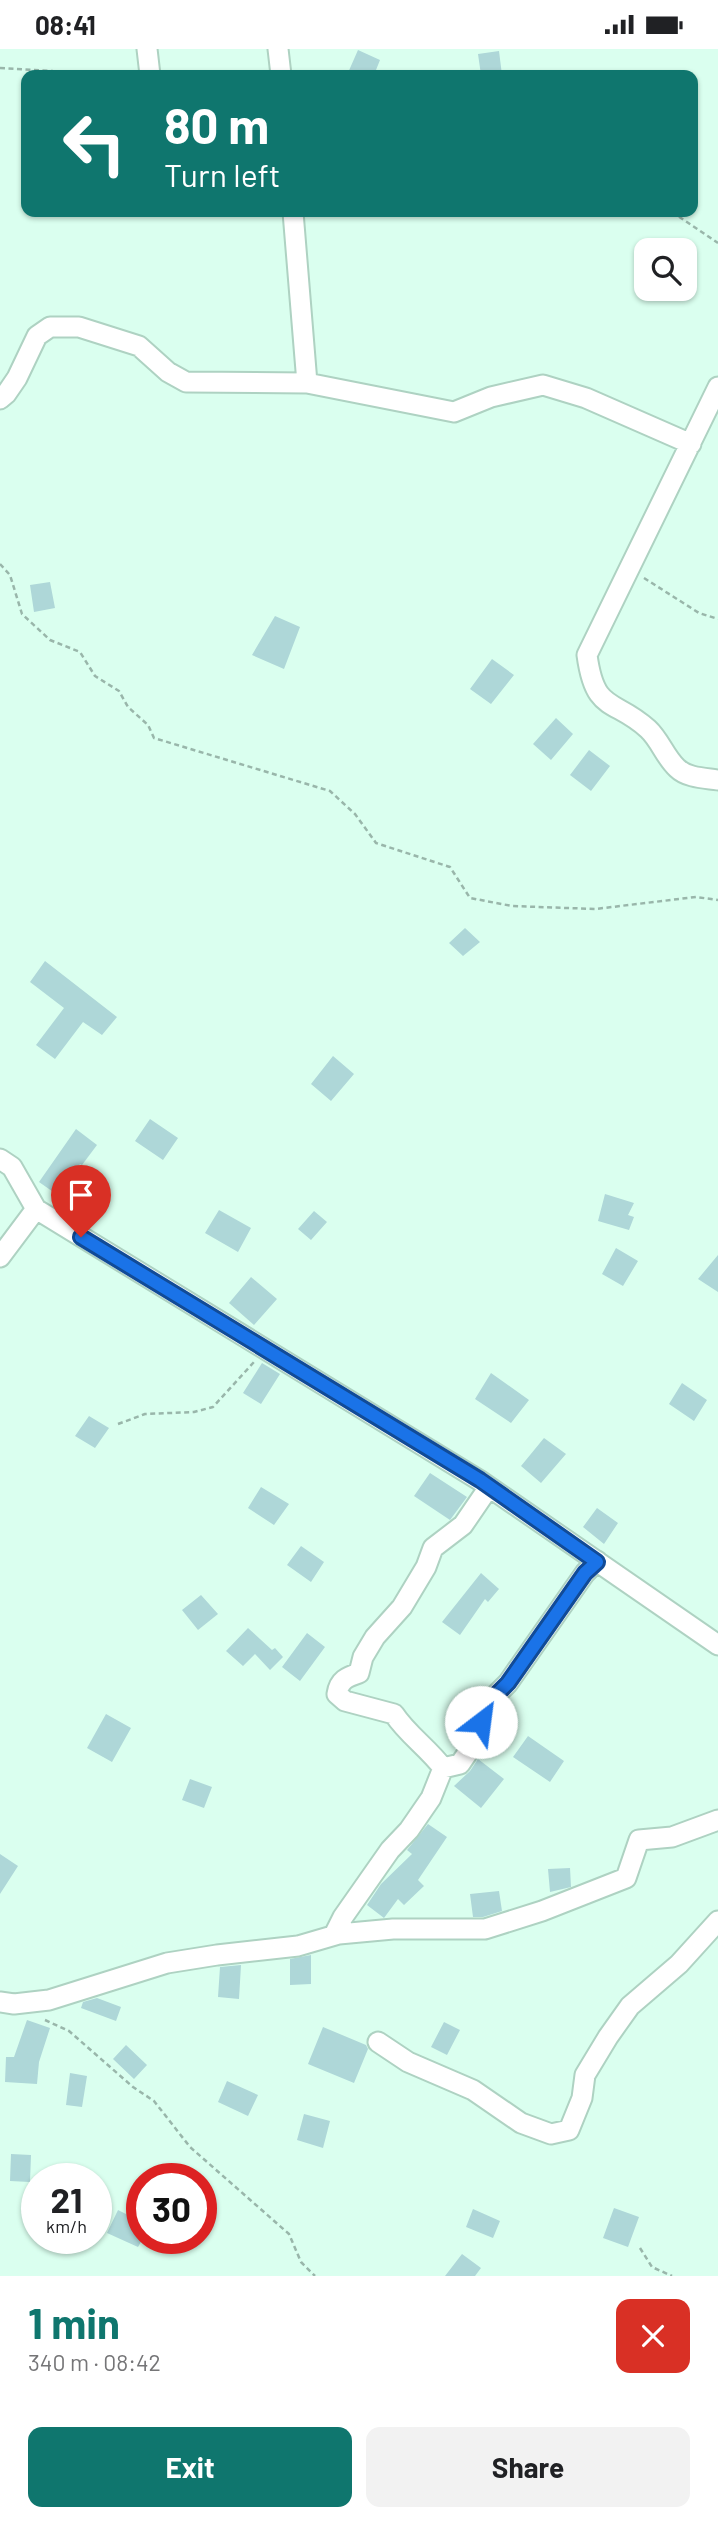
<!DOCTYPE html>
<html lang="en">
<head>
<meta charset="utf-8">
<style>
  body { margin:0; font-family:Barlow,sans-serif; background:#f2f2f2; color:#202124; height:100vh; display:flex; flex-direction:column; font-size:26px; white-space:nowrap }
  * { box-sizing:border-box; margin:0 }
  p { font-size:23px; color:#757577 }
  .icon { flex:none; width:38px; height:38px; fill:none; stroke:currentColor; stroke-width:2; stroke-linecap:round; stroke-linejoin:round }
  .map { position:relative; height:2227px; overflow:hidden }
  .panel { display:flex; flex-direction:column; background:#fff; flex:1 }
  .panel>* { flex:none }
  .top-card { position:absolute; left:21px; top:21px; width:677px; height:147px; border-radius:14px; box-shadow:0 2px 5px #0004; background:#0f766e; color:#fff; overflow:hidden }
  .fabs { position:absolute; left:634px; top:189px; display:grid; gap:14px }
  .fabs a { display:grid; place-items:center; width:63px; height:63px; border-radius:14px; background:#fff; box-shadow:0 2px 5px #0004; font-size:35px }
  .speed { position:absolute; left:21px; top:2114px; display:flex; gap:14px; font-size:35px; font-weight:700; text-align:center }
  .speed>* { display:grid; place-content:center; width:91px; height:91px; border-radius:50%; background:#fff; box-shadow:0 2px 5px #0004; line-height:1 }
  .speed small { font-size:18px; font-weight:400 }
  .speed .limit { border:10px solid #d22; background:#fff; color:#111 }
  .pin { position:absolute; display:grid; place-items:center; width:60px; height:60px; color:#fff; margin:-72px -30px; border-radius:50% 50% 50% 0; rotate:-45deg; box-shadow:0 0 7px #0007 }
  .pin .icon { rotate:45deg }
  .me { position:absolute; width:77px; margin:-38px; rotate:30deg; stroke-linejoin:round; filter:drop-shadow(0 0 5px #0008) }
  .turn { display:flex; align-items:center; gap:24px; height:147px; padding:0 28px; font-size:32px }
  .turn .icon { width:91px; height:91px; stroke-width:2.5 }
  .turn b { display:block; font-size:49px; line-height:60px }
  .round { display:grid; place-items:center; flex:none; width:74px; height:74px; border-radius:14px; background:#f2f2f2 }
  .headline { display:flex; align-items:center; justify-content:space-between; height:119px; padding:0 28px }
  h1 { font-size:42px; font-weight:700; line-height:52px; color:#0f766e }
  .action { display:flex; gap:14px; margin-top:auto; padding:14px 28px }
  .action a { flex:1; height:80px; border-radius:14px; background:#0f766e; color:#fff; font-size:28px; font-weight:700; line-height:80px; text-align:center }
  .action a+a { background:#f2f2f2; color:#202124 }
  .status { display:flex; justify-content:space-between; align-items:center; height:49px; padding:0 35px; background:#fff; direction:ltr }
  .status svg { height:19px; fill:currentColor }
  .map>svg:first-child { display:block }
</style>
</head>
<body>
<div class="status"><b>08:41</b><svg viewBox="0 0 49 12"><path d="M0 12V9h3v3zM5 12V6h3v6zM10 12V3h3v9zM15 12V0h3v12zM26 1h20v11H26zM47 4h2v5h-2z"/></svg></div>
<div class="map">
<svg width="718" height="2227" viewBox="0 0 718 2227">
  <rect width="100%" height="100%" fill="#daffef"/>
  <path fill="#aed7d8" d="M358,1L380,11L374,26H347Z
    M499,2L502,26H481L478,5Z
    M50,533L55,559L34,563L30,536Z
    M275,567L300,578L284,620L252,606Z
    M492,610L514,626L491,655L470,640Z
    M556,669L573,685L551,711L533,695Z
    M589,701L610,717L591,742L570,726Z
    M465,879L480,893L463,907L449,894Z
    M45,912L117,968L102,986L83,973L55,1010L36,996L64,959L30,933Z
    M333,1007L354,1025L331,1052L311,1035Z
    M150,1070L178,1089L163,1111L135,1092Z
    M76,1080L97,1096L82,1116L80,1115L59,1147L39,1133Z
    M605,1145L634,1154L628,1166L634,1168L629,1181L598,1172Z
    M219,1161L251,1179L238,1203L205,1184Z
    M314,1162L327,1173L311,1191L298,1180Z
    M616,1199L638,1212L623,1237L602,1225Z
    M718,1206V1243L698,1230Z
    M251,1228L277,1250L254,1276L229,1254Z
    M262,1314L280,1325L261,1355L243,1344Z
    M491,1324L529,1351L511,1374L475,1350Z
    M682,1334L707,1351L694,1372L669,1355Z
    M89,1367L109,1379L95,1399L75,1387Z
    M544,1389L566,1405L541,1434L521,1417Z
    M430,1424L467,1448L450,1471L414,1447Z
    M261,1438L289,1455L274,1476L248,1459Z
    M597,1459L618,1474L604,1495L583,1478Z
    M301,1497L324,1513L311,1533L287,1516Z
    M481,1524L499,1540L488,1553L485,1550L460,1586L442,1573Z
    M201,1546L218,1565L198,1581L182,1561Z
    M248,1579L272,1601L275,1599L283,1608L270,1621L255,1605L243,1617L226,1602Z
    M307,1584L325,1598L300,1632L282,1618Z
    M106,1665L131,1679L112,1713L87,1699Z
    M528,1687L564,1712L550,1733L513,1708Z
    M478,1710L504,1730L481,1759L454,1737L470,1722Z
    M190,1730L212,1738L204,1759L182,1751Z
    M428,1775L447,1788L418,1831L424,1837L404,1856L398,1850L384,1869L367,1856L381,1835L412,1805L407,1801Z
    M0,1805L18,1817L0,1845Z
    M570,1819L571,1838L550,1843L548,1820Z
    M499,1842L502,1862L483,1868H473L470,1845Z
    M311,1906V1935L290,1936V1910Z
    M241,1916L239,1950L218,1948L220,1918Z
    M97,1949L121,1958L116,1972L81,1959L83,1953Z
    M27,1971L50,1979L39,2013L37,2035L5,2033L6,2008H14Z
    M444,1973L460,1981L447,2006L431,1998Z
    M323,1978L366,1996L368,2000L354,2034L308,2015Z
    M126,1996L147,2016L134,2030L113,2010Z
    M70,2024L87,2027L82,2058L66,2056Z
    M227,2032L258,2046L248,2067L218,2053Z
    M304,2065L330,2072L323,2099L297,2091Z
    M11,2105L31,2106L30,2133L10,2132Z
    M614,2159L639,2168L628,2198L603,2189Z
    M473,2160L500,2172L493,2189L466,2178Z
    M118,2161L142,2173V2191L138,2198L107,2184Z
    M462,2205L481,2219L475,2227H445Z"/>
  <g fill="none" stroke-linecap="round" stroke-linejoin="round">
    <g stroke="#aed2c2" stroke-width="23">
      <path id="minor" d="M147,0L150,26
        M278,0L281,26
        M293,163L307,334
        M718,338L587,606C595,665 614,649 648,680C660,691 665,708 677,719C687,729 705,729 718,731
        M0,350L6,345L17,329L37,287L50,278H79L139,297L168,323L186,333L307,334L454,363L491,348L543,336L586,349L691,395
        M0,1110L12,1118L36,1160L479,1431L718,1596
        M0,1208L36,1160
        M443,1719C428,1699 407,1685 394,1665L345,1652L337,1645C339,1631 347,1628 359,1624L363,1608L375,1588L402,1558L426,1518L433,1499L463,1476L489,1438
        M334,1886L343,1868L390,1801L409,1781L431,1749L443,1719L460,1715L477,1690L485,1657L508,1634L585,1524L597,1512
        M0,1953L14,1955L49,1951L167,1914L217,1906L298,1897L339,1885L393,1880H485L542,1862L626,1829L639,1791L672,1788L718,1771
        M378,1993L408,2013L473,2041L521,2074L551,2085L569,2081L582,2049L585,2026L608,1988L630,1957L679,1915L718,1872"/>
    </g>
    <path stroke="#99b6aa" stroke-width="2.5" stroke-dasharray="5 3.5" stroke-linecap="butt" d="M0,19L52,22L67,26
      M672,163L718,194
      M0,515L10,526L22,565L50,591L80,603L95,627L119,642L128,658L148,676L154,689L330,742L355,765L376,794L450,818L470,849L512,857L595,860L696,848L718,851
      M644,529L699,564L718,570
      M118,1375L145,1365L194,1363L213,1358L254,1313
      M45,1971L69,1982L133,2038L154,2052L190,2098L289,2185L301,2213L315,2227
      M640,2199L652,2218L672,2227"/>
    <use href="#minor" stroke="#fff" stroke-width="19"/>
  </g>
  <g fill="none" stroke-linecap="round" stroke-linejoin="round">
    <g stroke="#114b97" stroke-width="18">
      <path id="route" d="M81,1188L480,1431L597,1513L585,1524L508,1634L485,1657L481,1673"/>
    </g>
    <use href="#route" stroke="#1a73e8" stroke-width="12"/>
  </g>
</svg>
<div class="fabs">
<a><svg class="icon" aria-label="search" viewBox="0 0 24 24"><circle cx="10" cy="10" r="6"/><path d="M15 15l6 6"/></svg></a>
</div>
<div class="speed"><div>21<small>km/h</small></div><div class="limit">30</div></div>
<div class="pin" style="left:81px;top:1188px;background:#d93025"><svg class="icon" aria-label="arrive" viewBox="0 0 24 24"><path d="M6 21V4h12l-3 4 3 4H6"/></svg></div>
<svg class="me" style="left:481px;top:1673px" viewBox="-20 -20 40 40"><circle r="19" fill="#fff"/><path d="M0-13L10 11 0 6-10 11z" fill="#1a73e8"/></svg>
<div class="top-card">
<div class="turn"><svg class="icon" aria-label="left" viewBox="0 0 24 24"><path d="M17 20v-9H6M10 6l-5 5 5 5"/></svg><div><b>80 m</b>Turn left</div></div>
</div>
</div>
<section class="panel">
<div class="headline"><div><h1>1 min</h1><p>340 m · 08:42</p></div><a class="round" style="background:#d93025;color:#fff"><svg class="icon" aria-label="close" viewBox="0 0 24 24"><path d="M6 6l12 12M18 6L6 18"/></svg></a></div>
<div class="action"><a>Exit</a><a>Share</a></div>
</section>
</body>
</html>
